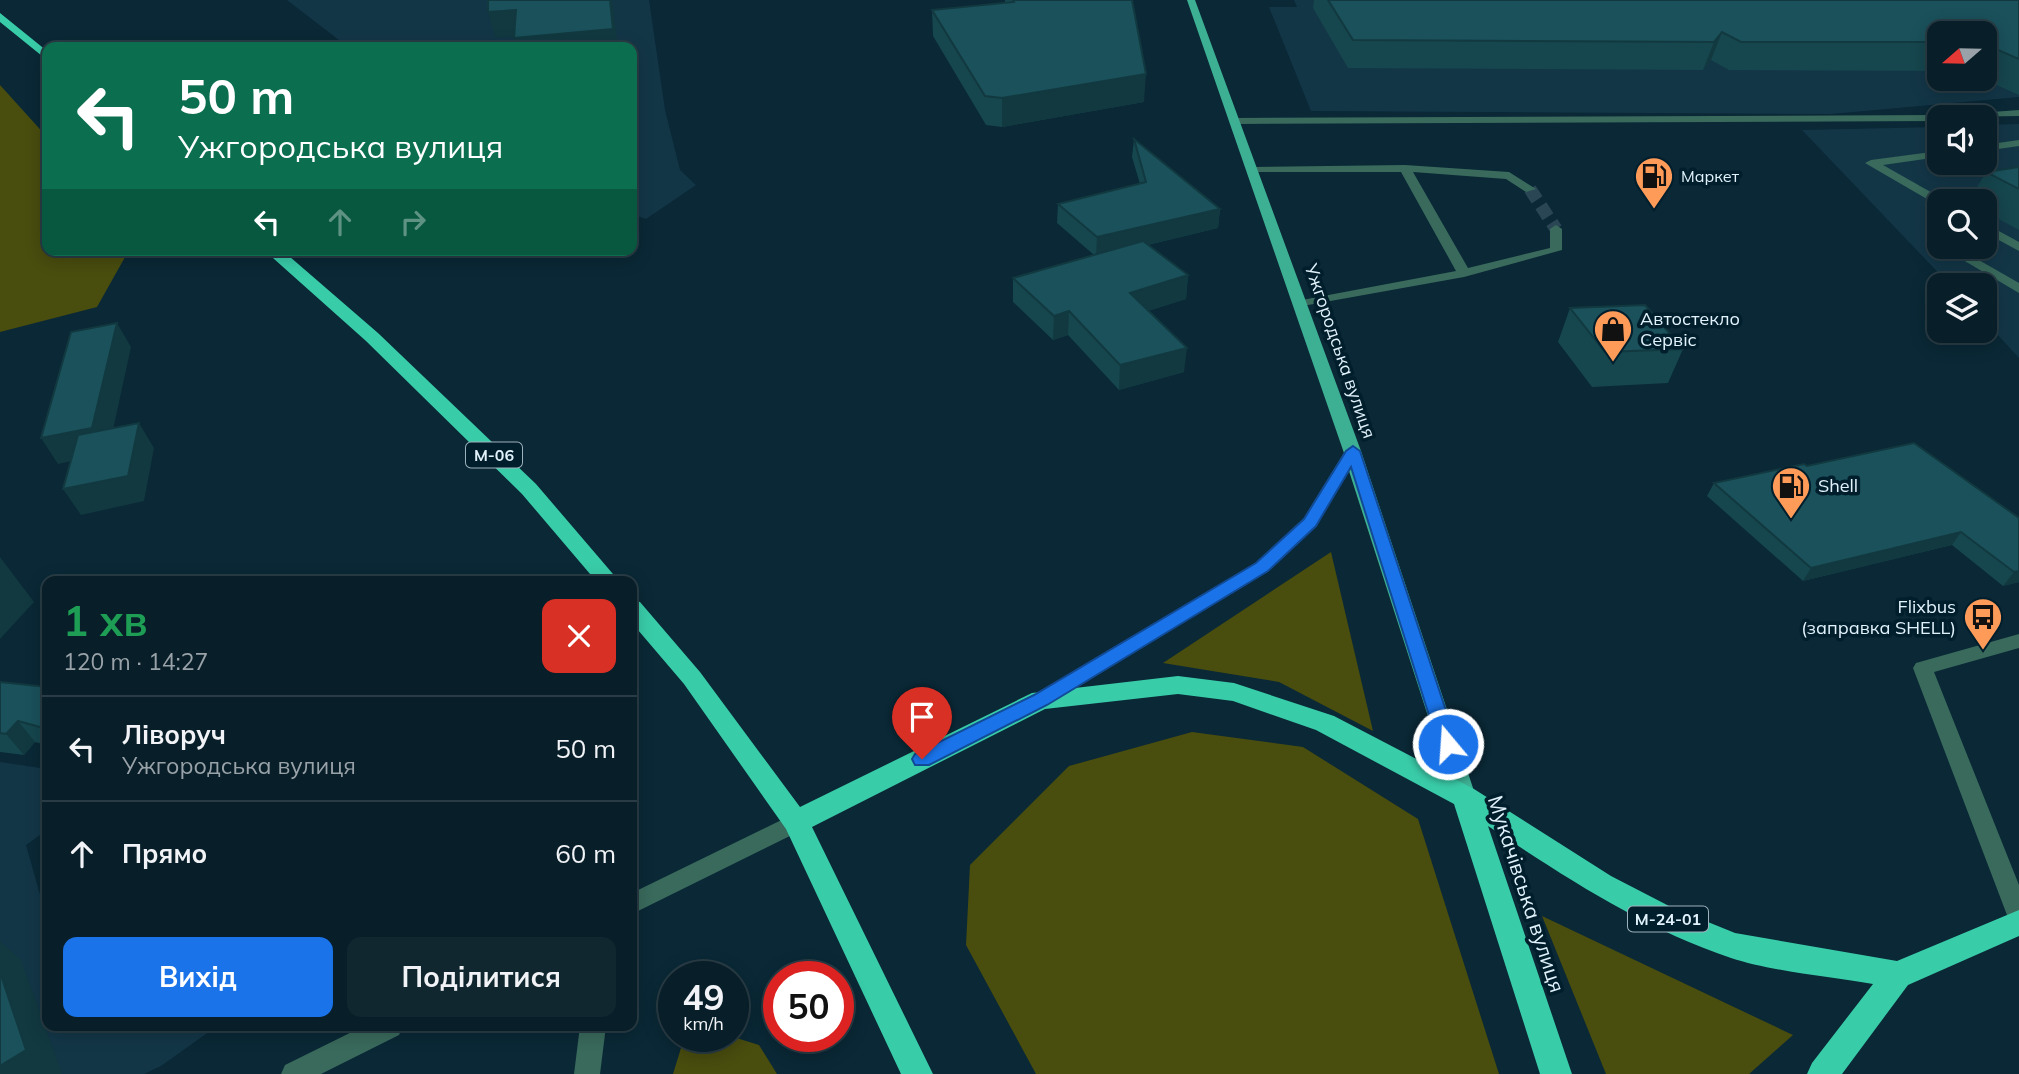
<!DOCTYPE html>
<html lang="uk">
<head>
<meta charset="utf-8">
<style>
  body { margin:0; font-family:Mulish,sans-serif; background:#112730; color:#f1f3f6; height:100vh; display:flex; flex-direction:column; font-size:26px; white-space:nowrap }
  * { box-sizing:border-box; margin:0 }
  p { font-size:23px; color:#98a2a8 }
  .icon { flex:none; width:38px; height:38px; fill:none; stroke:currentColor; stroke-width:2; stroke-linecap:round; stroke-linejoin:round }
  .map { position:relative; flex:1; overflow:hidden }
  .drawer { position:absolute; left:42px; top:576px; width:595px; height:455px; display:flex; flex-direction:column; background:#081e28; border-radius:14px; box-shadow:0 4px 18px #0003,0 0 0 2px #293c45 }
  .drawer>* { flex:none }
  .top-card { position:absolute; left:42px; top:42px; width:595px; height:214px; border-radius:14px; box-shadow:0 4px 18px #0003,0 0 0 2px #293c45; background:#0b6e4f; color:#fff; overflow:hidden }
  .needle { width:46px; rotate:250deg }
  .controls { position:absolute; left:1927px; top:21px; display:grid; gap:14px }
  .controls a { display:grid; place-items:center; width:70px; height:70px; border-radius:14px; background:#081e28; box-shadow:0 4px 18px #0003,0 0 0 2px #293c45; font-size:35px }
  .speed { position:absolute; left:658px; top:961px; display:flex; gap:14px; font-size:35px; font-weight:700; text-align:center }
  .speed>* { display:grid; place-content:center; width:91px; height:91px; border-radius:50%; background:#081e28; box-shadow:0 4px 18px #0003,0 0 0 2px #293c45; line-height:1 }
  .speed small { font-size:18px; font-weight:400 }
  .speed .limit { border:10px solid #d22; background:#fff; color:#111 }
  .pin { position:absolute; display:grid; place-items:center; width:60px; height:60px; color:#fff; margin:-72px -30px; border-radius:50% 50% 50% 0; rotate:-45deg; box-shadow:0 0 7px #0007 }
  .pin .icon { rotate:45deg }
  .me { position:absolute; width:77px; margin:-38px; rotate:342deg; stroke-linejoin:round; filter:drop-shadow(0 0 5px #0008) }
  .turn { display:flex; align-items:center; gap:24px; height:147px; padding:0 21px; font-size:32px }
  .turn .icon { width:91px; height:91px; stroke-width:2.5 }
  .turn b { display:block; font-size:49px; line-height:60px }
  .lanes { display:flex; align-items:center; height:66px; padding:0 21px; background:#0003; justify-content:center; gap:35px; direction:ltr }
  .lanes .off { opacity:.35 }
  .round { display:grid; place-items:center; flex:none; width:74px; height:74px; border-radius:14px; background:#112730 }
  .summary { display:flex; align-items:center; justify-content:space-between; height:119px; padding:0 21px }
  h1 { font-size:42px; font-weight:700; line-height:52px; color:#1e9e55 }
  .cta { display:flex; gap:14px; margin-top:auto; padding:14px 21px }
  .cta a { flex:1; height:80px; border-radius:14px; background:#1a73e8; color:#fff; font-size:28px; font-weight:700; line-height:80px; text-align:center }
  .cta a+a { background:#112730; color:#f1f3f6 }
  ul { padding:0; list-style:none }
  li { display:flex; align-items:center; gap:21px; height:105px; padding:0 21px; border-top:2px solid #293c45 }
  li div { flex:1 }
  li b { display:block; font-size:26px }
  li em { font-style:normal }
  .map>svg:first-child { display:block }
</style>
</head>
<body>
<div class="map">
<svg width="2019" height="1074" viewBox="0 0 2019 1074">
  <rect width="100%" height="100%" fill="#0a2836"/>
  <path fill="#133647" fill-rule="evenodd" d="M287,0H649L665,110L680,170L696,185L646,219L632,214V47H348Z
    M1294,0H2019V97L1831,114L1311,111L1269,7H1297ZM1939,33H1984V79H1939Z
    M2019,124V358L1985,321L1984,285H1950L1802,130L1939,127V163H1984L1985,125ZM1939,201H1984V247H1939Z
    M0,762L47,769V830L26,845L47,920V1026H217L161,1066L144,1074H0Z"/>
  <path fill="#494d0e" d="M0,85L47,137V250H129L97,307L0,332Z
    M1331,552L1373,731L1279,682L1163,663Z
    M1192,732L1303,747L1418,819L1499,1074H1036L966,945L970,865L1069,766Z
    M1542,916L1793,1035L1749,1074H1606Z
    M707,1036H730L759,1045L777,1074H673L681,1048Z"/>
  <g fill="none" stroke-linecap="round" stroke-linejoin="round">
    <path stroke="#2a4654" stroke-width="13" stroke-dasharray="13 7" stroke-linecap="butt" d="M1530,189L1556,229"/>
    <path fill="#396a5c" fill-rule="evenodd" d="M2019,110V116L1960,117L1965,114Z
      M1939,115L1944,117H1939V121L1236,124L1231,121L1236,118Z
      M2019,140V146L1984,151V145Z
      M1939,151V157L1883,165L1943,199L1945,201H1939V206L1865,163L1871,160Z
      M1405,165L1509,172L1536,189L1526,192L1506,179L1413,172L1468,268L1550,248V229L1556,225L1562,229V250L1464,277L1297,307L1295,304L1302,300L1456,271L1401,172H1255L1251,171V167Z
      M1984,223L2019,242V251L1984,232Z
      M1941,247H1956L2019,283V293Z
      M2019,634V648L1934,672L2019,885V926L2011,922L2007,915L1913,668L1916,663Z
      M796,813L804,815L807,822L804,829L632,914V893Z
      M364,1026H403L399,1035L321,1074H281L285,1065Z
      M580,1026H606L600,1074H574Z"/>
    <path fill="#3db093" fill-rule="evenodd" d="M1187,0H1195L1361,451L1476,797L1473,803L1465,806L1457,803L1454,797L1349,471L1316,526L1268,571L1048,705L1041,708L1034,705L1031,700L1034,695L1256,563L1304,518L1344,453Z"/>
    <path fill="#39cca9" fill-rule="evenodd" d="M0,13L47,51V60L0,22Z
      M264,250H282L378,333L536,484L619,581H596L522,494L366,341Z
      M632,600L640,602L700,672L800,807L1032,693L1178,676L1234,683L1334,716L1474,789L1611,876L1671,907L1735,933L1897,961L2019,910V936L1908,985L1842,1074H1807L1812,1063L1873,984C1831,977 1770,971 1731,958C1642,928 1565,877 1488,826L1572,1074H1540L1454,804L1316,730L1233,701L1178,694L1045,709L812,827L933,1074H901L786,829L684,684L632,623Z"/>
  </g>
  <path fill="#16464e" d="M1005,0H1132L1144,102L1002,127L986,125L933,36L932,10L1005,3Z
    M1314,0H2019V95L1983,79H1984V33H1939V71L1729,70L1711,60L1703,70L1348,68L1313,8Z
    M1134,139L1220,209L1218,228L1148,245L1188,275L1186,299L1148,311L1184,372L1119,390L1068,335L1053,340L1013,302V278L1094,255L1057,223L1058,204L1140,184L1132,157Z
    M2019,167V230L1984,211V201H1969L1986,172Z
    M1570,308L1683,349L1668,383L1592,387L1558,342Z
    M1807,466L2019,518V582L2003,586L1952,545L1803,581L1707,496L1714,483Z
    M0,682L47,687V745L35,742L24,755L0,752Z"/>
  <path fill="#123940" d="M610,0H612L618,47H517L514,38Z
    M516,10L523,36L495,38L488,12Z
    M1722,32L1711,60L1703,70L1714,42Z
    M1146,74L1144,102L1002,127V98Z
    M1220,209L1218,228L1096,257L1097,237Z
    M1188,275L1186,299L1128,317L1130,293Z
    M1069,311L1068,335L1053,340L1054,316Z
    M117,323L131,347L108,453L58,464L41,438Z
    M1187,348L1184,372L1119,390L1120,365Z
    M139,423L154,448L144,501L81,515L63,489Z
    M1961,532L1952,545L1803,581L1811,568Z
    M0,557L34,602L0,639Z
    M2019,571V582L2003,586L2014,572Z
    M18,721L35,742L24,755L6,734Z
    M0,941L21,960L62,1074H0Z"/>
  <path fill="#1a515b" stroke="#123940" stroke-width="2" d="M488,0H610L613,29L514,38L516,10L488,12Z
    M1013,0H1132L1146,74L1002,98L985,96L932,10L1014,2Z
    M1328,0H2019V59L1984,44V33H1939V42H1741L1722,32L1714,42L1353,40Z
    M1134,139L1220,209L1097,237L1058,204L1146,182Z
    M2019,167V189L1986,172Z
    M1143,241L1188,275L1130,293L1187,348L1120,365L1069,311L1054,316L1013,278Z
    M1645,305L1683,349L1605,352L1570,308Z
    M117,323L92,428L41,438L71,332Z
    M139,423L128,476L63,489L78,435Z
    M1914,443L2019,518V571L2014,572L1961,532L1811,568L1714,483L1804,464L1807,466Z
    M0,682L47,687V729L18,721L6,734L0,733Z
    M0,972L26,1050L0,1066Z"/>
  <path fill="#1a73e8" stroke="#114b97" stroke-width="2" d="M1353,446L1360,451L1457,744L1455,749L1448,751L1438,744L1351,467L1316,526L1268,571L1047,705L929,765H915L912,759L915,754L1034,695L1256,563L1304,519L1346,451Z"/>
  <defs>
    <g id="fuel-pin" transform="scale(2.0125)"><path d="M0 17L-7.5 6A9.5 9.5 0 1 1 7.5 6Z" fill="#fe9b59" stroke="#011e2c"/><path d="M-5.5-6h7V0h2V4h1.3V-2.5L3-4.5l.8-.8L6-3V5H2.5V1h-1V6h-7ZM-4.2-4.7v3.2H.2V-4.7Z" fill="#111"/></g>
    <g id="shop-pin" transform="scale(2.0125)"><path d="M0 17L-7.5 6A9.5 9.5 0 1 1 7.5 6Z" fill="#fe9b59" stroke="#011e2c"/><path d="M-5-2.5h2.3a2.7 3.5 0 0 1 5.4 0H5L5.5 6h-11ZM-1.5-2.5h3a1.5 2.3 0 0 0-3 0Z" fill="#111"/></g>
    <g id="bus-pin" transform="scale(2.0125)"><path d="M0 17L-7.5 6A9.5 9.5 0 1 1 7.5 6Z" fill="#fe9b59" stroke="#011e2c"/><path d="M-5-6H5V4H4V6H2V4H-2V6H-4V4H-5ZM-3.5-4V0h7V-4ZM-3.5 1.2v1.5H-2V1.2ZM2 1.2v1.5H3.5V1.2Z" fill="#111"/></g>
  </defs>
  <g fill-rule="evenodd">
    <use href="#fuel-pin" x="1654" y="176"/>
    <use href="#shop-pin" x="1613" y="329"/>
    <use href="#fuel-pin" x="1791" y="486"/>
    <use href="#bus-pin" x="1983" y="617"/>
  </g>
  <g text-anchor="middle" stroke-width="7" stroke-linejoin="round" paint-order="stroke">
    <g font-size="16" fill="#e1f2fb" stroke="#011e2c" text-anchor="start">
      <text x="1681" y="182">Маркет</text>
    </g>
    <g fill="#011e2c" stroke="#9eb2bd" stroke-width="2">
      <rect x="466" y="442.5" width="56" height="25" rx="5"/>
      <rect x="1628" y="906.5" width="80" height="25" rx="5"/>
    </g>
    <g font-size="16" font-weight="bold" fill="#e1f2fb">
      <text x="494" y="461">М-06</text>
      <text x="1668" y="925">М-24-01</text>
    </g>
    <g font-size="18" fill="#e1f2fb" stroke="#011e2c" text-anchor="start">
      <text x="1640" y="325">Автостекло<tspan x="1640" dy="21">Сервіс</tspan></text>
      <text x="1818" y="492">Shell</text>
      <text x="1956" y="613" text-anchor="end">Flixbus<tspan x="1956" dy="21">(заправка SHELL)</tspan></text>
    </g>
    <g font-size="18" fill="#e1f2fb" stroke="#011e2c">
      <text transform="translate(1340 351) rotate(71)" y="6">Ужгородська вулиця</text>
    </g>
    <g font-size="21" fill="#e1f2fb" stroke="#011e2c">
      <text transform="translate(1526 894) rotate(72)" y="7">Мукачівська вулиця</text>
    </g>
  </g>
</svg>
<div class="controls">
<a><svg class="needle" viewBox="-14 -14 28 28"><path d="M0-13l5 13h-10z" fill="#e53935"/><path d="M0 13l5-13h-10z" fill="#98a2a8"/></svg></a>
<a><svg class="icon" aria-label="sound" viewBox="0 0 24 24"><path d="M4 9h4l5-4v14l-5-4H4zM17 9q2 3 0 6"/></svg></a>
<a><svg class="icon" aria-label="search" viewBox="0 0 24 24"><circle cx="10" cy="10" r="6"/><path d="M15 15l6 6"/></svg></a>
<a><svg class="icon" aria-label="layers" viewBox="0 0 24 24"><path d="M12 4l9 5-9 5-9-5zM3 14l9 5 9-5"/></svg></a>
</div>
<div class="speed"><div>49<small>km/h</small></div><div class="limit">50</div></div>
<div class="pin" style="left:922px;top:759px;background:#d93025"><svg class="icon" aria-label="arrive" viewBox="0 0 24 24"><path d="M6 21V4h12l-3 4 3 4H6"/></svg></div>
<svg class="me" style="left:1448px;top:744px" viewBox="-20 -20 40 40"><circle r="17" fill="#1a73e8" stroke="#fff" stroke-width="3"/><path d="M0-11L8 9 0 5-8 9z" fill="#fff"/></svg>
<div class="top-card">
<div class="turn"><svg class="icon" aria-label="left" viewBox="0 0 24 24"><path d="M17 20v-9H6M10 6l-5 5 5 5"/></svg><div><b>50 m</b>Ужгородська вулиця</div></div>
<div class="lanes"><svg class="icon" aria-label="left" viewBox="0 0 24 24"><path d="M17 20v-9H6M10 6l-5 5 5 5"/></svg><svg class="icon off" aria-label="ahead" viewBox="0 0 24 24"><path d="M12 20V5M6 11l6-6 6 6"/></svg><svg class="icon off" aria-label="right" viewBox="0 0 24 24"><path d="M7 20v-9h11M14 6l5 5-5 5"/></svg></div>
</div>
<section class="drawer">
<div class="summary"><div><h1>1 хв</h1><p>120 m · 14:27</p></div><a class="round" style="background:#d93025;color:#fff"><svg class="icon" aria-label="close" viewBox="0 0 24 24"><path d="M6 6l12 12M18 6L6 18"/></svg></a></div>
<ul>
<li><svg class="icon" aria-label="left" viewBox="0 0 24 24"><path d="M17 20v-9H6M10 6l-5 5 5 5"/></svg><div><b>Ліворуч</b><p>Ужгородська вулиця</p></div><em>50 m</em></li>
<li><svg class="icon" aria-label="ahead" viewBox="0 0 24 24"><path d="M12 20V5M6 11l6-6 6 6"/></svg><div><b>Прямо</b></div><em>60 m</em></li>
</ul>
<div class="cta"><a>Вихід</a><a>Поділитися</a></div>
</section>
</div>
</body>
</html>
